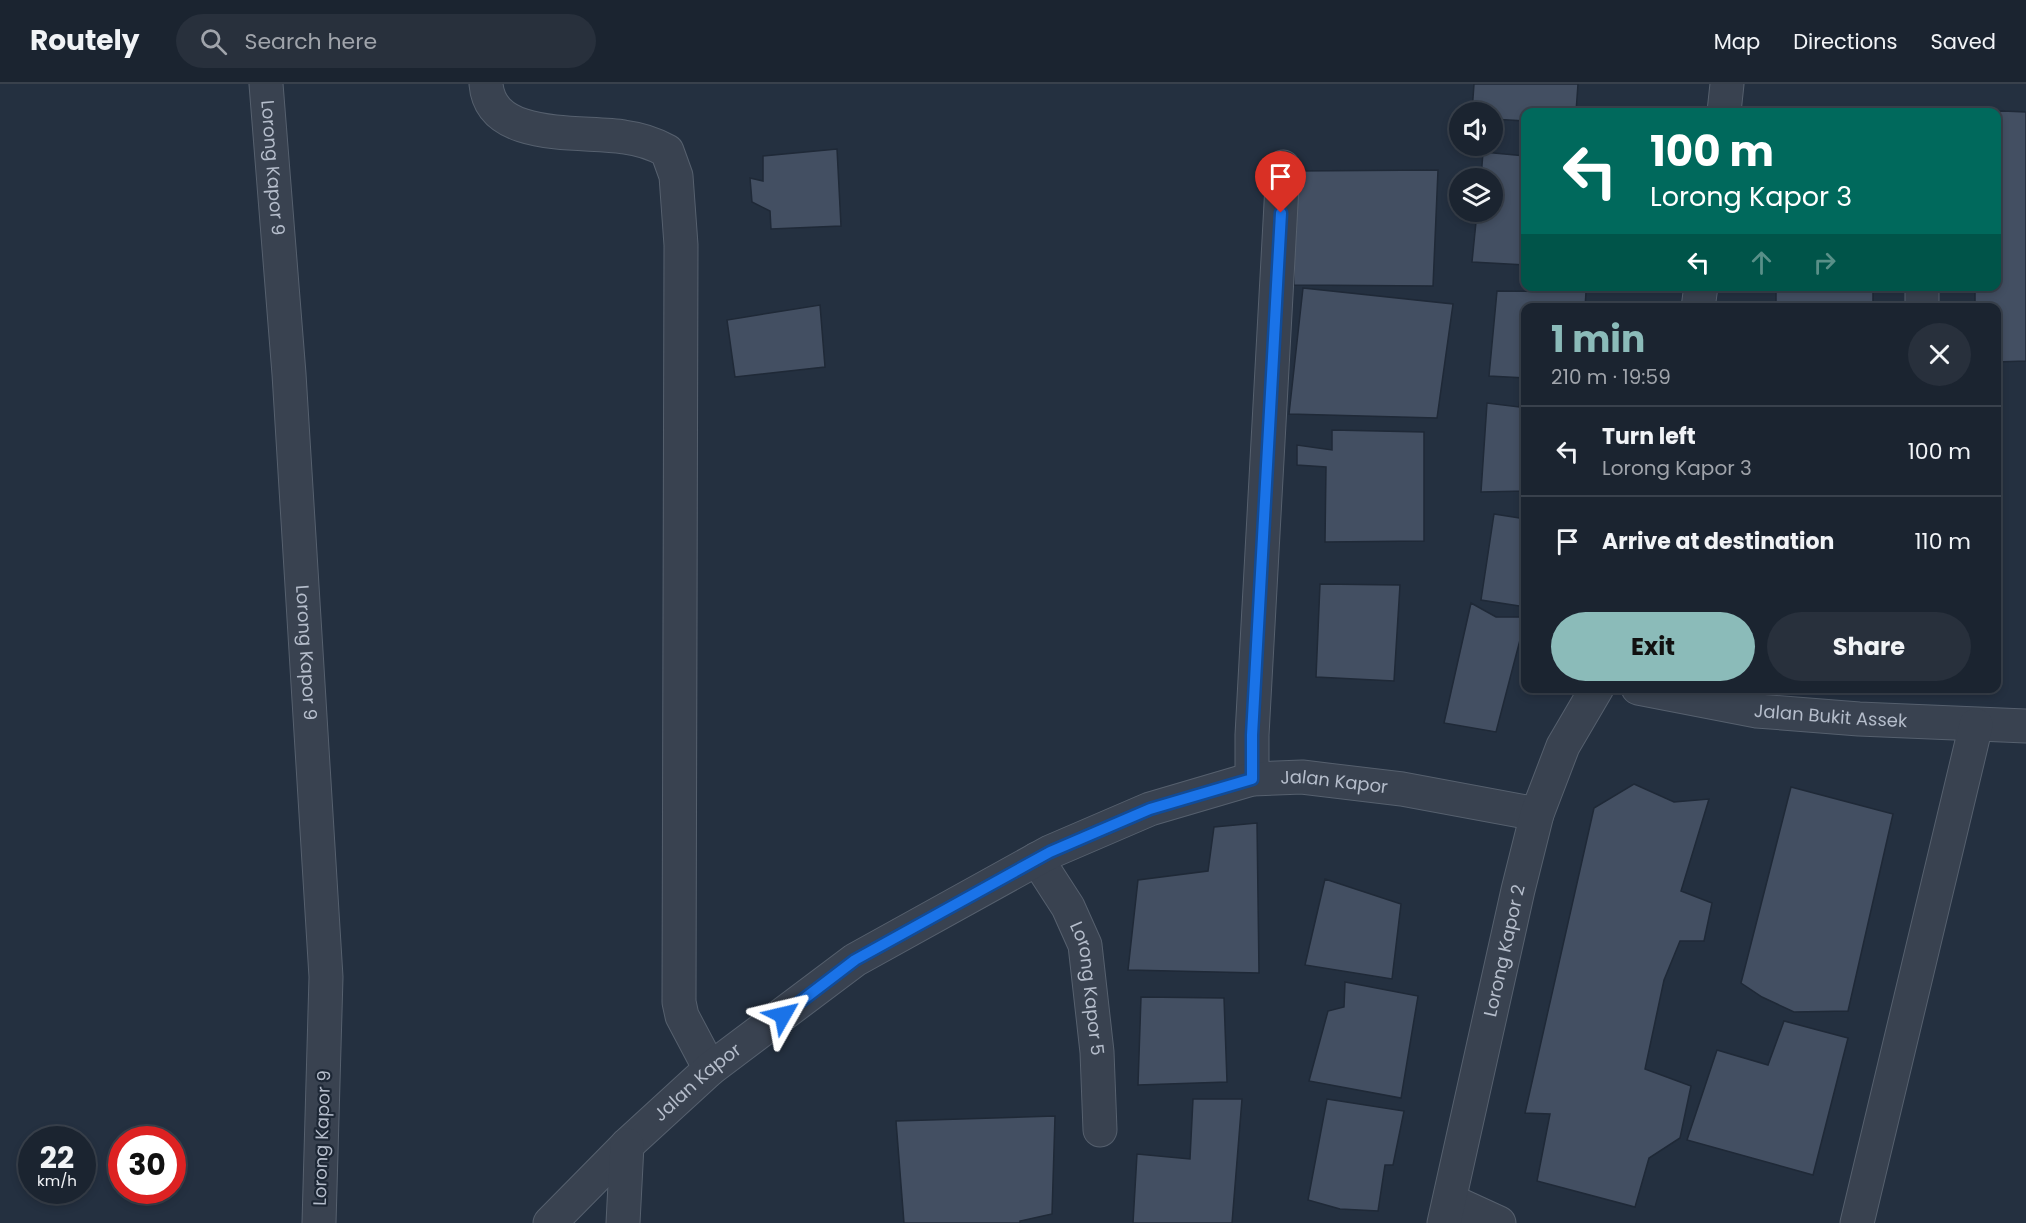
<!DOCTYPE html>
<html lang="en">
<head>
<meta charset="utf-8">
<style>
  body { margin:0; font-family:Poppins,sans-serif; background:#28303c; color:#f1f3f6; height:100vh; display:flex; flex-direction:column; font-size:22px; white-space:nowrap }
  * { box-sizing:border-box; margin:0 }
  p { font-size:20px; color:#a0a4ab }
  .icon { flex:none; width:33px; height:33px; fill:none; stroke:currentColor; stroke-width:2; stroke-linecap:round; stroke-linejoin:round }
  .map { position:relative; flex:1; overflow:hidden }
  .drawer { position:absolute; left:1521px; top:219px; width:480px; height:390px; display:flex; flex-direction:column; background:#1b2430; border-radius:12px; box-shadow:0 3px 9px #0003,0 0 0 2px #39414c }
  .drawer>* { flex:none }
  .top-card { position:absolute; left:1521px; top:24px; width:480px; height:183px; border-radius:12px; box-shadow:0 3px 9px #0003,0 0 0 2px #39414c; background:#00695c; color:#fff; overflow:hidden }
  .controls { position:absolute; left:1449px; top:18px; display:grid; gap:12px }
  .controls a { display:grid; place-items:center; width:54px; height:54px; border-radius:50%; background:#1b2430; box-shadow:0 3px 9px #0003,0 0 0 2px #39414c; font-size:30px }
  .speed { position:absolute; left:18px; top:1042px; display:flex; gap:12px; font-size:30px; font-weight:700; text-align:center }
  .speed>* { display:grid; place-content:center; width:78px; height:78px; border-radius:50%; background:#1b2430; box-shadow:0 3px 9px #0003,0 0 0 2px #39414c; line-height:1 }
  .speed small { font-size:15px; font-weight:400 }
  .speed .limit { border:9px solid #d22; background:#fff; color:#111 }
  .pin { position:absolute; display:grid; place-items:center; width:51px; height:51px; color:#fff; margin:-62px -26px; border-radius:50% 50% 50% 0; rotate:-45deg; box-shadow:0 0 6px #0007 }
  .pin .icon { rotate:45deg }
  .me { position:absolute; width:66px; margin:-33px; rotate:53deg; stroke-linejoin:round; filter:drop-shadow(0 0 4px #0008) }
  .turn { display:flex; align-items:center; gap:21px; height:126px; padding:0 30px; font-size:27px }
  .turn .icon { width:78px; height:78px; stroke-width:2.5 }
  .turn b { display:block; font-size:42px; line-height:51px }
  .lanes { display:flex; align-items:center; height:57px; padding:0 30px; background:#0003; justify-content:center; gap:30px; direction:ltr }
  .lanes .off { opacity:.35 }
  .round { display:grid; place-items:center; flex:none; width:63px; height:63px; border-radius:32px; background:#28303c }
  .headline { display:flex; align-items:center; justify-content:space-between; height:102px; padding:0 30px }
  h1 { font-size:36px; font-weight:700; line-height:45px; color:#8bbbb9 }
  .action { display:flex; gap:12px; margin-top:auto; padding:12px 30px }
  .action a { flex:1; height:69px; border-radius:36px; background:#8bbbb9; color:#111; font-size:24px; font-weight:700; line-height:69px; text-align:center }
  .action a+a { background:#28303c; color:#f1f3f6 }
  ul { padding:0; list-style:none }
  li { display:flex; align-items:center; gap:18px; height:90px; padding:0 30px; border-top:2px solid #39414c }
  li div { flex:1 }
  li b { display:block; font-size:22px }
  li em { font-style:normal }
  header { display:flex; align-items:center; gap:36px; box-sizing:border-box; height:84px; padding:0 30px; background:#1b2430; border-bottom:2px solid #39414c }
  header strong { font-size:28px }
  nav { display:flex; gap:33px; margin-inline-start:auto; font-size:21px }
  .search { width:420px; height:54px; background:#28303c; display:flex; align-items:center; gap:15px; box-sizing:border-box; padding:0 21px; border-radius:33px; color:#a0a4ab; font-size:22px }
  .map>svg:first-child { display:block }
</style>
</head>
<body>
<header>
<strong>Routely</strong>
<div class="search"><svg class="icon" aria-label="search" viewBox="0 0 24 24"><circle cx="10" cy="10" r="6"/><path d="M15 15l6 6"/></svg>Search here</div>
<nav><a>Map</a><a>Directions</a><a>Saved</a></nav>
</header>
<div class="map">
<svg width="2026" height="1139" viewBox="0 0 2026 1139">
  <rect width="100%" height="100%" fill="#243040"/>
  <path fill="#434f62" stroke="#1f2937" stroke-width="1.5" d="M1474,0H1578L1576,28H1526V57H1523L1525,37L1492,35V28H1472Z
    M1979,26L2026,28V277L1996,278V224H1975V202H1996V28H1979Z
    M837,65L841,142L771,145L770,127L752,118L750,94L763,97V72Z
    M1483,68L1526,72V181L1472,178L1477,128H1492V94H1481Z
    M1438,86L1433,202L1294,201L1292,87Z
    M1776,202H1873V224H1776Z
    M1303,204L1453,220L1437,334L1289,330Z
    M1497,207L1586,208L1585,224H1526V294L1489,292Z
    M820,221L825,283L735,293L727,236Z
    M1521,308H1526V407L1481,408L1487,319L1519,323Z
    M1332,346L1424,348V457L1325,458L1326,383L1297,381V361L1332,366Z
    M1494,430L1526,435V523L1481,516Z
    M1320,500L1400,501L1394,597L1316,593Z
    M1471,519L1496,533H1526L1496,648L1444,639Z
    M1634,700L1674,718L1709,715L1681,807L1712,819L1704,857H1680L1664,896L1645,985L1691,1002L1680,1054L1649,1074L1635,1123L1537,1097L1550,1030L1525,1029L1594,724Z
    M1791,703L1893,730L1848,927L1794,928L1762,913L1741,899Z
    M1257,739L1259,889L1128,886L1138,796L1208,787L1214,743Z
    M1325,795L1401,820L1392,895L1305,881Z
    M1345,898L1418,912L1401,1014L1309,997L1328,927L1344,923Z
    M1141,913L1224,914L1227,998L1138,1001Z
    M1784,937L1848,954L1813,1091L1687,1056L1717,966L1768,981Z
    M1193,1015H1242L1232,1139H1133L1137,1070L1190,1075Z
    M1327,1015L1404,1027L1393,1081H1385L1378,1127L1340,1125L1308,1116Z
    M1055,1032L1052,1130L1020,1137V1139H904L896,1037Z"/>
  <g fill="none" stroke-linecap="round" stroke-linejoin="round">
    <g stroke="#56606e" stroke-width="35">
      <g id="minor">
        <path id="s1" d="M266,0L289,290L326,893L319,1139"/>
        <path d="M486,0C491,59 582,46 624,53C640,55 653,59 667,67L676,92L681,161L679,918L682,932L710,985"/>
        <path d="M1724,28L1727,0"/>
        <path d="M1922,202V224"/>
        <path d="M1698,224L1701,202"/>
        <path id="s2" d="M1638,604L1757,627L1859,635L2026,642"/>
        <path d="M1252,695V651L1283,83"/>
        <path id="s3" d="M1037,775L1068,823L1085,861L1097,968L1100,1046"/>
        <path d="M1451,1117L1499,1139"/>
        <path id="s4" d="M550,1139L627,1061L710,985L855,876L1050,768L1150,725L1252,695L1302,693L1402,705L1537,730"/>
        <path d="M623,1139L627,1061"/>
        <path id="s5" d="M1444,1139L1518,806L1537,730L1563,662L1597,604"/>
        <path d="M1857,1139L1976,641"/>
      </g>
    </g>
    <use href="#minor" stroke="#394250" stroke-width="33"/>
  </g>
  <g fill="none" stroke-linecap="round" stroke-linejoin="round">
    <g stroke="#114b97" stroke-width="15">
      <path id="route" d="M783,931L855,876L1050,768L1150,725L1252,695V651L1281,129"/>
    </g>
    <use href="#route" stroke="#1a73e8" stroke-width="10"/>
  </g>
  <g text-anchor="middle" stroke-width="4.5" stroke-linejoin="round" paint-order="stroke">
    <g font-size="18" fill="#b5bdcb" stroke="#1d2735">
      <text dy="6" stroke="none"><textPath href="#s1" startOffset="84">Lorong Kapor 9</textPath></text>
      <text dy="6" stroke="none"><textPath href="#s1" startOffset="570">Lorong Kapor 9</textPath></text>
      <text dy="6" stroke="none"><textPath href="#s2" startOffset="195">Jalan Bukit Assek</textPath></text>
      <text dy="6" stroke="none"><textPath href="#s4" startOffset="924">Jalan Kapor</textPath></text>
      <text dy="6" stroke="none"><textPath href="#s5" startOffset="279">Lorong Kapor 2</textPath></text>
      <text dy="6" stroke="none"><textPath href="#s3" startOffset="142">Lorong Kapor 5</textPath></text>
      <text dy="6" stroke="none"><textPath href="#s4" startOffset="204">Jalan Kapor</textPath></text>
      <text transform="translate(322 1054) rotate(-88)" y="6">Lorong Kapor 9</text>
    </g>
  </g>
</svg>
<div class="controls">
<a><svg class="icon" aria-label="sound" viewBox="0 0 24 24"><path d="M4 9h4l5-4v14l-5-4H4zM17 9q2 3 0 6"/></svg></a>
<a><svg class="icon" aria-label="layers" viewBox="0 0 24 24"><path d="M12 4l9 5-9 5-9-5zM3 14l9 5 9-5"/></svg></a>
</div>
<div class="speed"><div>22<small>km/h</small></div><div class="limit">30</div></div>
<div class="pin" style="left:1281px;top:129px;background:#d93025"><svg class="icon" aria-label="arrive" viewBox="0 0 24 24"><path d="M6 21V4h12l-3 4 3 4H6"/></svg></div>
<svg class="me" style="left:783px;top:931px" viewBox="-20 -20 40 40"><path d="M0-17L14 15 0 8-14 15z" fill="#1a73e8" stroke="#fff" stroke-width="4"/></svg>
<div class="top-card">
<div class="turn"><svg class="icon" aria-label="left" viewBox="0 0 24 24"><path d="M17 20v-9H6M10 6l-5 5 5 5"/></svg><div><b>100 m</b>Lorong Kapor 3</div></div>
<div class="lanes"><svg class="icon" aria-label="left" viewBox="0 0 24 24"><path d="M17 20v-9H6M10 6l-5 5 5 5"/></svg><svg class="icon off" aria-label="ahead" viewBox="0 0 24 24"><path d="M12 20V5M6 11l6-6 6 6"/></svg><svg class="icon off" aria-label="right" viewBox="0 0 24 24"><path d="M7 20v-9h11M14 6l5 5-5 5"/></svg></div>
</div>
<section class="drawer">
<div class="headline"><div><h1>1 min</h1><p>210 m · 19:59</p></div><a class="round"><svg class="icon" aria-label="close" viewBox="0 0 24 24"><path d="M6 6l12 12M18 6L6 18"/></svg></a></div>
<ul>
<li><svg class="icon" aria-label="left" viewBox="0 0 24 24"><path d="M17 20v-9H6M10 6l-5 5 5 5"/></svg><div><b>Turn left</b><p>Lorong Kapor 3</p></div><em>100 m</em></li>
<li><svg class="icon" aria-label="arrive" viewBox="0 0 24 24"><path d="M6 21V4h12l-3 4 3 4H6"/></svg><div><b>Arrive at destination</b></div><em>110 m</em></li>
</ul>
<div class="action"><a>Exit</a><a>Share</a></div>
</section>
</div>
</body>
</html>
